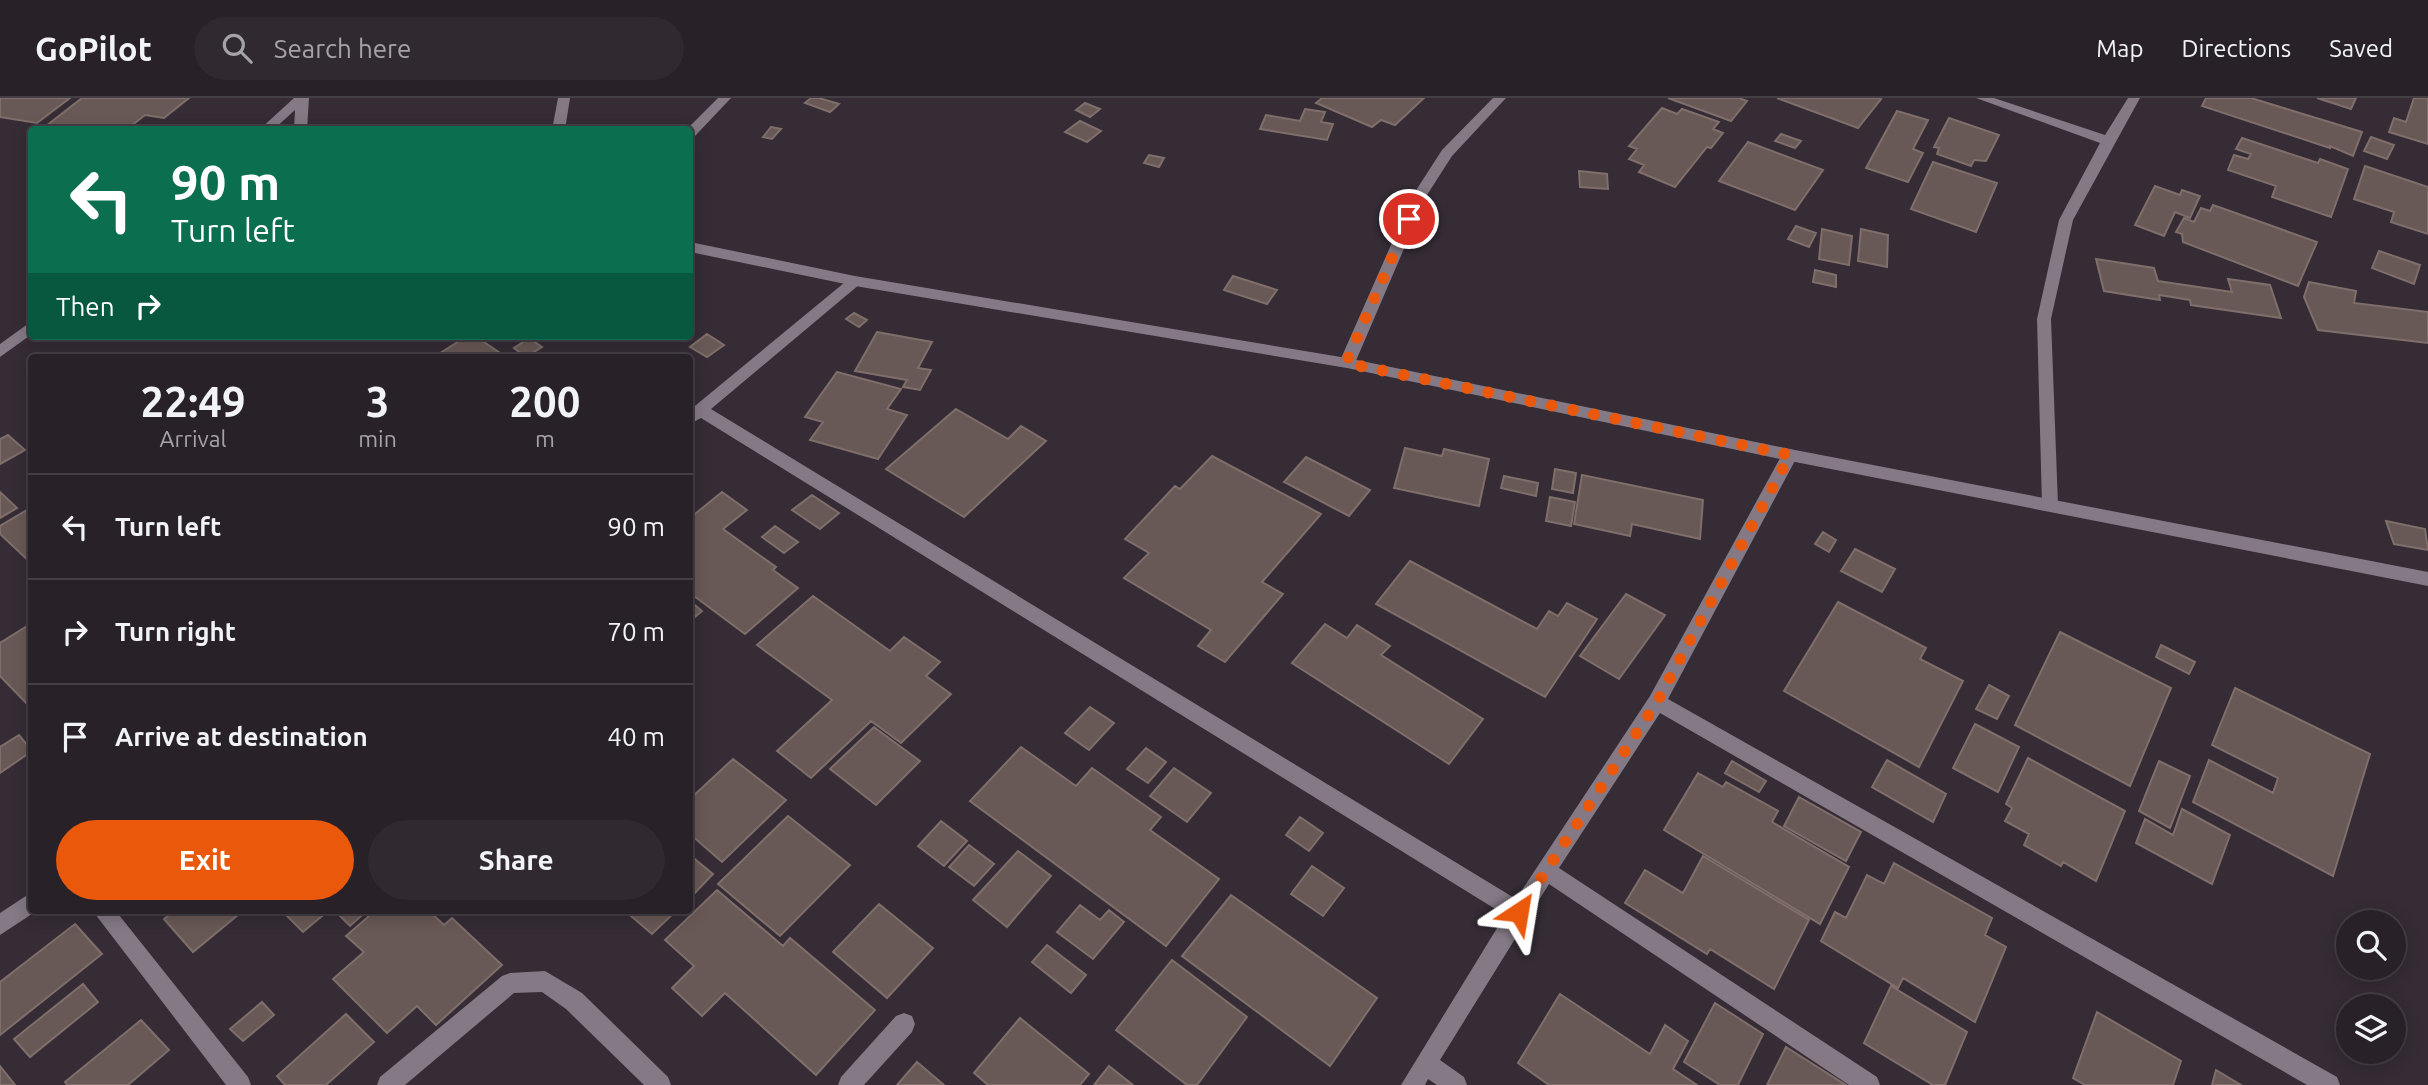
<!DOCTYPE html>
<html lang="en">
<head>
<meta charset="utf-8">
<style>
  body { margin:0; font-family:Ubuntu,sans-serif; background:#302930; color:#f1f3f6; height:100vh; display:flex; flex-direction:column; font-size:26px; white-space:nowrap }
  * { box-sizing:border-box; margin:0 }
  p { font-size:23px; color:#a5a3a8 }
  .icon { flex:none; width:38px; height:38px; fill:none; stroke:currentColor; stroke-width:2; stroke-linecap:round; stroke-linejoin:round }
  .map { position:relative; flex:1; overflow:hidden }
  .drawer { position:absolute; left:28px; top:256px; width:665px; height:560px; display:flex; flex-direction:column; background:#282128; border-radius:7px; box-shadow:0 4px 18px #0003,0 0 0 2px #443e45 }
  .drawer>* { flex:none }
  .guide { position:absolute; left:28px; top:28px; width:665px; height:214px; border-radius:7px; box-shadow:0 4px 18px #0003,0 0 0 2px #443e45; background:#0b6e4f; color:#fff; overflow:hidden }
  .fabs { position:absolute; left:2336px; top:812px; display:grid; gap:14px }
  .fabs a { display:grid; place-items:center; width:70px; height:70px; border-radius:50%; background:#282128; box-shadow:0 4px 18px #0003,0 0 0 2px #443e45; font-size:35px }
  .pin { position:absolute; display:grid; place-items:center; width:60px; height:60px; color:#fff; margin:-30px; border:4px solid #fff; border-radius:50%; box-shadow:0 2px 7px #0007 }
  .me { position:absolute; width:77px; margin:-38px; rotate:33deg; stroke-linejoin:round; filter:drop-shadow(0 0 5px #0008) }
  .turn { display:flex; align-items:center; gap:24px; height:147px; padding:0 28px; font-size:32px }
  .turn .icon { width:91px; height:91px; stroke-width:2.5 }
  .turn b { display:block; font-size:49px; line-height:60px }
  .then { display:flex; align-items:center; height:66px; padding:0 28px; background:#0003; gap:14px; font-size:26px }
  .eta { display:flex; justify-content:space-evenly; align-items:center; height:119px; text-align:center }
  .eta b { font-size:42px; font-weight:700; line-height:49px }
  .button { display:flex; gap:14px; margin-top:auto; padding:14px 28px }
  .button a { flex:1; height:80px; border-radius:42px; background:#ea580c; color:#fff; font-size:28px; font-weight:700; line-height:80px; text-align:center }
  .button a+a { background:#302930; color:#f1f3f6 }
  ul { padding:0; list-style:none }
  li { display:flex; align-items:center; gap:21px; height:105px; padding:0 28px; border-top:2px solid #443e45 }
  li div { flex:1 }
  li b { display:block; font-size:26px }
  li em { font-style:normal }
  header { display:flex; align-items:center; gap:42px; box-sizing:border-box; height:98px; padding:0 35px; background:#282128; border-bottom:2px solid #443e45 }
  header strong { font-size:33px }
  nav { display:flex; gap:38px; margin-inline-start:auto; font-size:24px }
  .search { width:490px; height:63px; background:#302930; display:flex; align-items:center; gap:18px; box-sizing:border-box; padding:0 24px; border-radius:38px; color:#a5a3a8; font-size:26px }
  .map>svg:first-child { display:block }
</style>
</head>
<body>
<header>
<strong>GoPilot</strong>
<div class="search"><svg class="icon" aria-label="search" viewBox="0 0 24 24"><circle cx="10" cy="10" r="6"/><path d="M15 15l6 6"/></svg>Search here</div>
<nav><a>Map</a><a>Directions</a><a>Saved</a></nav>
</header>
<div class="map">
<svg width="2428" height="987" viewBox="0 0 2428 987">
  <rect width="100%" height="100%" fill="#352c36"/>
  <path fill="#695956" stroke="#7f6e6a" stroke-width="2" d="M0,0H70L37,25L0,19Z
    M82,0H189L164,20L145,17L126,32H65L46,28Z
    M811,0H819L839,6L830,14L805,5Z
    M1322,0H1424L1395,27L1381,22L1372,29L1316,5Z
    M1668,0H1739L1747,3L1731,23Z
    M1777,0H1879L1881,1L1858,30Z
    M2206,0H2251L2362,34L2353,58L2330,48V50L2202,8Z
    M2317,0H2356L2351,11Z
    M2414,0H2428V46L2389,34L2394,20L2406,24Z
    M1085,5L1100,11L1090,19L1076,12Z
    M1662,10L1677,16L1682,11L1719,24L1713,31L1723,35L1711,50L1707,49L1675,89L1639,74L1644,67L1629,61L1637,51L1629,48Z
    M1305,11L1325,14L1321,24L1333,26L1327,42L1260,31L1266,17L1300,23Z
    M1897,13L1928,22L1913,51L1923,55L1908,84L1866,70Z
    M1949,20L1999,37L1986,63L1974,62L1971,68L1937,56L1939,50L1934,49Z
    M1080,23L1101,33L1087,44L1065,34Z
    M771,29L781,31L772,41L763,39Z
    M1781,36L1801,43L1795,50L1775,43Z
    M2371,39L2394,47L2387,61L2364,53Z
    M2242,40L2318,65L2320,61L2348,71L2331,119L2272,99L2276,88L2228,72L2234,57L2248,61L2251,56L2236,51Z
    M1748,44L1823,72L1795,112L1719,83Z
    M1149,57L1164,60L1159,69L1144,65Z
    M1933,64L1997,85L1976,134L1911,111Z
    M2365,68L2428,89V136L2391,124L2394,114L2354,101Z
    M1579,73L1607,76L1608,91L1580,89Z
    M2155,88L2180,97L2182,92L2200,98L2190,120L2175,114L2164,138L2135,127Z
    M2213,107L2317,144L2298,188L2183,144L2182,136L2176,134L2184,120L2194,124L2201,110L2210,113Z
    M1796,128L1816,135L1809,149L1788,141Z
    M1822,131L1852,138L1849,167L1819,161Z
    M1861,131L1888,137L1887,169L1858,163Z
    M2379,153L2420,167L2414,186L2372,170Z
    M2096,161L2154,170L2158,183L2232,194L2228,181L2270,187L2281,220L2191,207L2190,202L2159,197L2160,202L2104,193Z
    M1815,172L1836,177V189L1813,184Z
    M1233,178L1277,192L1267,206L1224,192Z
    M2309,184L2356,193L2354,205L2428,214V245L2318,232L2304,199Z
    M854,215L867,222L859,229L846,221Z
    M877,234L932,244L918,270L931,272L920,292L903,289L907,282L855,273Z
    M707,236L724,247L707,259L690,249Z
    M467,238H475L506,259H434Z
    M529,240L542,249L526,259L514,250Z
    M837,274L901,291L887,311L907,317L878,361L810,342L823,324L805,319Z
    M956,311L1008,341L1021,328L1046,343L964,419L886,371Z
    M8,337L25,352L0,366V341Z
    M1405,350L1442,358L1444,351L1489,361L1479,408L1394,390Z
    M1212,358L1321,416L1262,484L1283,496L1225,564L1198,548L1211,532L1124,480L1149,455L1125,441L1175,388L1180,391Z
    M1306,359L1370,392L1349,418L1284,384Z
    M1555,371L1576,375L1573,395L1552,391Z
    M1582,377L1703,402L1700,441L1632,426L1630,438L1574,426Z
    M1504,378L1538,385L1536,398L1501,390Z
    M0,394L17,410L0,420Z
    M722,394L747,412L723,431L776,469L773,472L798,490L745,536L690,495V420Z
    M812,397L839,415L820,431L792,412Z
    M1550,399L1575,404L1571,428L1546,423Z
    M32,409V466L0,436V428Z
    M2386,423L2425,431L2428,452L2394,446Z
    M775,428L798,444L784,455L762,439Z
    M1823,434L1836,442L1829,454L1815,446Z
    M1855,451L1895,471L1882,494L1841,473Z
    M1410,463L1537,531L1549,513L1558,518L1567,505L1597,521L1545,599L1376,506Z
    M1626,496L1665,517L1619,581L1580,558Z
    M813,498L890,553L904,539L940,564L926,578L951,596L901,645L871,623L811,680L777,653L832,602L757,547Z
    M690,503L702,513L690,523Z
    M1838,504L1926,550L1920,561L1963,583L1919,669L1784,593Z
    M32,525V611L0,578V545Z
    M1325,526L1347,540L1357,527L1390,548L1381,557L1483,621L1449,666L1292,565Z
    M2060,534L2171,590L2130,688L2015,627Z
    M2161,547L2195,564L2189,576L2156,559Z
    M1989,587L2009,598L1997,621L1976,611Z
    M2235,590L2370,656L2333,778L2193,704L2209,662L2273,695L2278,680L2212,647Z
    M1090,609L1114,625L1089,652L1065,635Z
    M1975,626L2019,649L1998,694L1953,670Z
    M874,629L920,663L876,707L830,671Z
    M19,637L32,653L0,675V649Z
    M1021,649L1076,688L1092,670L1161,719L1150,732L1219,781L1166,848L970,703Z
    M1146,650L1166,664L1148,685L1127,671Z
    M2028,660L2125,713L2096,783L2063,764L2061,768L2024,747L2029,736L2005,723L2012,710L2006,706Z
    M733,661L786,702L722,764L690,736V701Z
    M1887,662L1946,696L1933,724L1872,689Z
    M1732,663L1766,683L1759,694L1725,675Z
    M2159,663L2190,678L2170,730L2139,713Z
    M1174,670L1211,695L1187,724L1150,698Z
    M1698,675L1723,689L1726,684L1778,713L1772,724L1849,769L1820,826L1664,732Z
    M1799,699L1861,734L1846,763L1784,728Z
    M2182,711L2230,737L2212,786L2136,745L2145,721L2173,737Z
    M788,718L850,767L780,838L718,786Z
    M1300,719L1323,735L1309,753L1286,737Z
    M941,723L967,743L944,768L918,748Z
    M969,747L994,766L974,788L949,769Z
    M1018,753L1051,778L1007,829L973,802Z
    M690,757L713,776L690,800Z
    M1703,758L1809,822L1774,891L1710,851L1707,856L1625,805L1645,772L1683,795Z
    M1894,765L1992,820L1985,837L2006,849L1975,924L1903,880L1898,890L1821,843L1835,814L1846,820L1867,777L1884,786Z
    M1312,768L1344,790L1323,818L1291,796Z
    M717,792L783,848L790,840L875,912L816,977L725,895L702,918L672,890L694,868L665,842Z
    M1231,797L1377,900L1330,968L1182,858Z
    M879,806L933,850L887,900L833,854Z
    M1080,807L1100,822L1109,812L1124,824L1093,861L1057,834Z
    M175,812H244L193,854L164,821Z
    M281,812H325L327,814L303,834Z
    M334,812H368L350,828Z
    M376,812H428L444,827L452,820L502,867L436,927L417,908L387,935L333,881L364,854L346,838Z
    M624,812H677L652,836Z
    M75,826L102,856L0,937V884Z
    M1047,847L1086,877L1071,895L1032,864Z
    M1172,862L1247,919L1197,987H1187L1116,932Z
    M83,886L98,904L30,959L14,941Z
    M1891,888L1967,934L1945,987H1933L1864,945Z
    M1560,896L1650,956L1665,927L1688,943L1673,971L1697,987H1549L1518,965Z
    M262,904L274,917L243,943L230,931Z
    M1715,905L1763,936L1738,987H1720L1684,964Z
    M2097,914L2181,963L2173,987H2085L2073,980Z
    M346,916L374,944L326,987H285L277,978Z
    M1020,920L1089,976L1080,987H988L974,975Z
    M141,922L169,952L128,987H67L65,984Z
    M1786,949L1846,987H1767Z
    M917,964L944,987H897Z
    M0,968L15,987H0Z
    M1109,968L1133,987H1094Z
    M2216,972L2241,987H2212Z"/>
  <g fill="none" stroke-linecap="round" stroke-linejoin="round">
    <path fill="#847985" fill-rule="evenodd" d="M558,0H570L565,32H552Z
      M545,873L582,895L668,979L671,987H644L566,911L542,894L514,895L405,987H377L380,979L502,878L510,875Z
      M904,915L912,918L915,926L912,934L864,987H838L841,979L896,918Z"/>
    <path fill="#847985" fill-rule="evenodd" d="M718,0H731L695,38L690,39V32H686Z
      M1493,0H1506L1452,58L1427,97L1355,265L1352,269H1342L1339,265L1413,97L1442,52Z
      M1976,0H1994L2105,37L2128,0H2140L2073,122L2051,221L2058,407L2056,412H2044L2042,407L2037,221L2059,122L2100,45Z
      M855,178L862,183L860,186L711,311L1516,801L1650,598L1784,353H1796L1798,357L1668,601L2337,979L2340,987H2307L1660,615L1559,770L1877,979L1880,987H1849L1549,786L1440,962L1464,979L1467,987H1437L1428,981L1425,987H1401L1505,817L701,320L690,326V312L850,180Z
      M32,223V236L0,259V246Z
      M32,794V812H38L0,837V815Z
      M92,812H115L248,979L251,987H226Z"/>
    <path fill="#847985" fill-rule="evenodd" d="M294,0H309L307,32H294L295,12L273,32H259Z
      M690,144L855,178L1347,260L1790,351L2428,474V488L1790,363L1347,270L855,188L690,154Z"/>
  </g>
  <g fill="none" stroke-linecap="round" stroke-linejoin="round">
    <path stroke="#ea580c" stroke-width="12" stroke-dasharray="0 21.6" d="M1409,121L1346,265L1790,357L1657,604L1519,814"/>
  </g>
</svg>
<div class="fabs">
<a><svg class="icon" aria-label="search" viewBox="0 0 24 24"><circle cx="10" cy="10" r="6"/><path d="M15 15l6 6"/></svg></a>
<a><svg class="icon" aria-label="layers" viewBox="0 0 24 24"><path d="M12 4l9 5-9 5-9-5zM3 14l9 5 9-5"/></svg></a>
</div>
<div class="pin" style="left:1409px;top:121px;background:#d93025"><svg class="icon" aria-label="arrive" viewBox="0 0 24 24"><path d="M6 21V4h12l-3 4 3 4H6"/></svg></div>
<svg class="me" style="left:1519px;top:814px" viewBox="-20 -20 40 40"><path d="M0-17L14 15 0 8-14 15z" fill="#ea580c" stroke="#fff" stroke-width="4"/></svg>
<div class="guide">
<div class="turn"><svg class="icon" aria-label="left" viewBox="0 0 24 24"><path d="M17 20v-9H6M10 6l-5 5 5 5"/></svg><div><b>90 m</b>Turn left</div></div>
<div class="then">Then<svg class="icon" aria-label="right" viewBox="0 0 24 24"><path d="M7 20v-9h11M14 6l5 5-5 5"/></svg></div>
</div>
<section class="drawer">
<div class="eta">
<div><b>22:49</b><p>Arrival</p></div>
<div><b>3</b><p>min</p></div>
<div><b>200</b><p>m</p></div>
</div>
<ul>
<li><svg class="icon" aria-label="left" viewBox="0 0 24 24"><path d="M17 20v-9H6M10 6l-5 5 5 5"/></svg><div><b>Turn left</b></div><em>90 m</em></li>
<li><svg class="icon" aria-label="right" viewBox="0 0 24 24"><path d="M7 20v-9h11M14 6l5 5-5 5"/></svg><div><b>Turn right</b></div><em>70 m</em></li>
<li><svg class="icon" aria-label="arrive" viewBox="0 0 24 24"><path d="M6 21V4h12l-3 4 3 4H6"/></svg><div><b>Arrive at destination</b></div><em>40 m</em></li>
</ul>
<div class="button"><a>Exit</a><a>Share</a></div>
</section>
</div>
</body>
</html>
